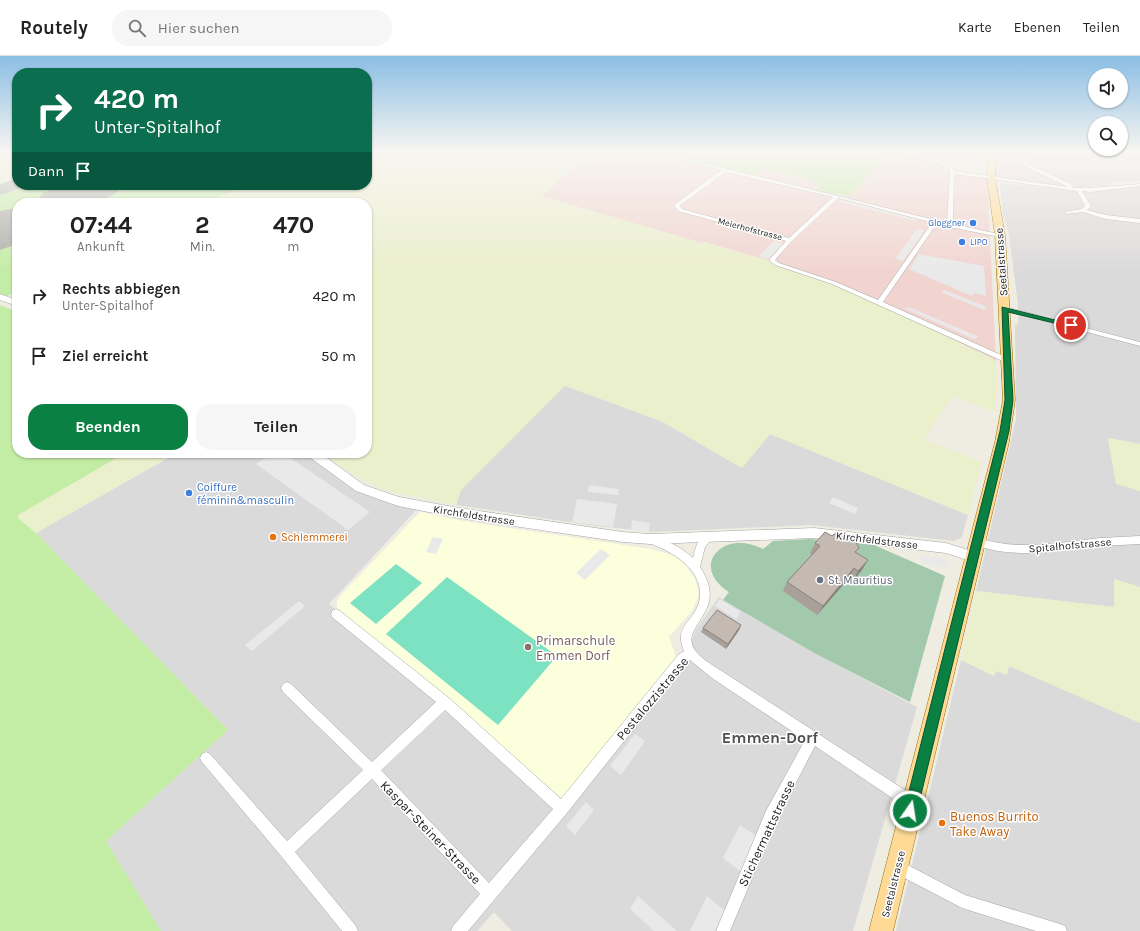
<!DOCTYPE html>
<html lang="de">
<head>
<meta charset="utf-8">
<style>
  body { margin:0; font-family:Karla,sans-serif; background:#f6f6f6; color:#222; height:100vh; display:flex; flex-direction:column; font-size:15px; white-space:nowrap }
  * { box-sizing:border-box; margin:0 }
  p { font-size:13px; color:#767676 }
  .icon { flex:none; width:22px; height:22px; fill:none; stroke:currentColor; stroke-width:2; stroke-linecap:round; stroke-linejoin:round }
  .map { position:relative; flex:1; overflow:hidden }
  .sheet { position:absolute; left:12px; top:142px; width:360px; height:260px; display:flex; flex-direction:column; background:#fff; border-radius:16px; box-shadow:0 1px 3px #0004 }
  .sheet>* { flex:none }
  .top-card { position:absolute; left:12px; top:12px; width:360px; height:122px; border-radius:16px; box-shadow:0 1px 3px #0004; background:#0b6e4f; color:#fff; overflow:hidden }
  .fabs { position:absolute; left:1088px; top:12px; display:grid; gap:8px }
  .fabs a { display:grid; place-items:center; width:40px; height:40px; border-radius:50%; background:#fff; box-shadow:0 1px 3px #0004; font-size:20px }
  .pin { position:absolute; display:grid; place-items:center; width:34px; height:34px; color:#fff; margin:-17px; border:2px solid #fff; border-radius:50%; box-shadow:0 1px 4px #0007 }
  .me { position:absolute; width:44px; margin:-22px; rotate:13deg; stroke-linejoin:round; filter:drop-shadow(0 0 3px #0008) }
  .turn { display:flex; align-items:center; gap:14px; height:84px; padding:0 16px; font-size:18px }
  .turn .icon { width:52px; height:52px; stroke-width:2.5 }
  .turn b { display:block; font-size:28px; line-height:34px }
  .then { display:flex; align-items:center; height:38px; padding:0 16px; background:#0003; gap:8px; font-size:15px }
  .eta { display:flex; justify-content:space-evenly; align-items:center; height:68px; text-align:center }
  .eta b { font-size:24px; font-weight:700; line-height:28px }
  .button { display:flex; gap:8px; margin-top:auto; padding:8px 16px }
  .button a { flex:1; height:46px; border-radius:16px; background:#0b8043; color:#fff; font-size:16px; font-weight:700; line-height:46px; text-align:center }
  .button a+a { background:#f6f6f6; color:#222 }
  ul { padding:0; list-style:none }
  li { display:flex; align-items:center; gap:12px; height:60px; padding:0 16px }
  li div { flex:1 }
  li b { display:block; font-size:15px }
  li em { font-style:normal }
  header { display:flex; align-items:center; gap:24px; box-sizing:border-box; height:56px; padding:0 20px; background:#fff; border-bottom:1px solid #e0e0e0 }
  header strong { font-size:19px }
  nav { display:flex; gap:22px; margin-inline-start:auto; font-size:14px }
  .search { width:280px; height:36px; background:#f6f6f6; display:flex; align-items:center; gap:10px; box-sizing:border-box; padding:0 14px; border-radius:16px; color:#767676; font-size:15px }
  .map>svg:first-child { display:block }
</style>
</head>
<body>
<header>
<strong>Routely</strong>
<div class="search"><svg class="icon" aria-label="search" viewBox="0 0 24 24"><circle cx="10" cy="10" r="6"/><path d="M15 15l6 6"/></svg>Hier suchen</div>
<nav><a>Karte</a><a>Ebenen</a><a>Teilen</a></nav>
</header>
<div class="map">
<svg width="1140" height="875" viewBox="0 0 1140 875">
  <rect width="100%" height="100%" fill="#efece2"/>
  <path fill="#dbdada" d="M1038,95H1140V125L1108,127L1111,130L1078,132L1031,109L1029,105L1038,98Z
    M1003,127L1084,136L1140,131V388L1108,382L1116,427L1140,435V531L1114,523V551L976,535L1016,363L1015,269L1018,268V248L1009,178L1003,159L1000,129Z
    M565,329L663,366L742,412L770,378L968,459L962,481L954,485L811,469L651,476L589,469L456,449L461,434Z
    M177,397H303L360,432L420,450L329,548L564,746L693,582L696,573L719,541L816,598L917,651L853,875H512L494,856L477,875H161L106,785L228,674L36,477Z
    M961,604L994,620L996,615L1009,610L1140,667V875H896Z"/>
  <path fill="#f1d4d0" d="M592,95H682L678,99L681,101L754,119L763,112L820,126L821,128L815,133L843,140H849L880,106L875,103L881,95L910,98L936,103L945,106L961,116L987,120L996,306L983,298L847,234L775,210L770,205L705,186L702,187L540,140Z"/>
  <path fill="#e8d4e3" d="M987,95H1033L1028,101L1025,107L1051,120L1072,133L991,122Z"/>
  <path fill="#fcffdb" d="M420,456L463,465L651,493L675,500L687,511L695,523L699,539L692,555L669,581L676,601L564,744L337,552V545L341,539Z"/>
  <path fill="#dddbd4" d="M17,125V129H122L83,147H17V185L0,193V132Z"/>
  <path fill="#eaefcc" d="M0,95H17V116L0,123Z
    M367,95H592L541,140L702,187L705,186L770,205L775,210L830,227L847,234L992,302L996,306L997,328L995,356L952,340L924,384L982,406L968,459L770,378L742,412L663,366L565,330L461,434L456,449L387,435L352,418L323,397H367V147H209L248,129H367Z
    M1108,382L1140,388V435L1116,428Z
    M125,397H175L36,477L18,462V459L35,448Z
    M1114,523L1140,531V667L1009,610L1007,619L996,615L994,620L961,604L976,535L1114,551Z"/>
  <path fill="#c3eca5" d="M682,95H881L875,103L881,106L849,140L815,134L821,128L818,127L820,126L763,112L754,119L678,100Z
    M19,129H81L40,147H17V151L0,157V136Z
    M122,129H247L207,147H83Z
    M17,185V236L7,240L0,238V193Z
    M0,249L17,256V397H125L18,459V462L36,477L228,674L106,785L161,875H0Z"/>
  <path fill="#a2c9ab" d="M810,483L874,489L945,520L910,646L816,598L723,544L729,536C689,511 722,472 763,493L773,485Z"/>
  <path fill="#7ce2c2" d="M396,508L422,527L376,568L350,547Z
    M447,521L557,600L498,669L386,578Z"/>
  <path fill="#e9e9e9" d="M841,144L918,163L917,165L840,146Z
    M920,173L924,175L903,205L894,202L897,201L896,200L899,199L898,198L901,197L899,196L902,195L901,194L906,189L905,188L909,186L908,185L910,184L909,183L911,182L910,181L913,180L911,179L914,178L913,177L915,176L914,175Z
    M774,185L783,188L768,203L758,200Z
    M919,198L984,210L986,240L973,237L972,240L909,213Z
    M944,234L987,251L984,254L941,236Z
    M904,252H911L979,281L974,283Z
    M269,397H283L370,456L348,474L256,408L271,398Z
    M589,429L619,433L618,439L588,436Z
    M833,441L858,452L855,458L829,447Z
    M577,443L617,448L613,471L572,466Z
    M632,464L650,467L649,476L631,474Z
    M433,481L443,483L436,498L426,496Z
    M601,493L610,499L585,524L576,517Z
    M920,499L941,502L946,504L949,511L924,508Z
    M720,543L741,556L736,563L715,550Z
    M299,545L305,550L252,595L245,589Z
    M635,678L645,685L621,719L610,710Z
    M586,746L594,754L575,779L566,770Z
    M740,769L758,781L741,816L723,802Z
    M638,840L677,875H654L630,853Z
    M707,840L725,855L715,875H690Z"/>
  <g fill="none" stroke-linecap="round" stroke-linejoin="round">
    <path fill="#adaca6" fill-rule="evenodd" d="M17,122V129H24L23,131L0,139V128Z
      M17,152V164L0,167V155Z
      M17,174V188L0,194V180Z"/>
    <path fill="#adaca6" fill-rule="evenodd" d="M63,129H122L115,138L96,147H36L43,137Z
      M17,152V183L0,188V156Z"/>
    <g stroke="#a4a4a4" stroke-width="1">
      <path id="minor" d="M893,95C907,95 949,102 954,115L1068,131L1024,110L1022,104L1030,95H1035L1026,105L1028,108L1071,128L1073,132H1091L1140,128V130L1091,136L1082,135L1091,150L1087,154L1106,159L1140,163V167L1105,163L1083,156L1065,158V156L1081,153L1085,150L1077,135L954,118L953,168L1003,179L1000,181L939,169L933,173L883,246L1010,303V307H1007L832,228L775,209L769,204L786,185L678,155L674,149L721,114L682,104L684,102L947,167L950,116L948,112L936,106ZM726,116L833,141L789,182L682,153L680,149ZM838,142L934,167L929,171L878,244L836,226L779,207L775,204L792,185Z
        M1005,251L1140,286V290L1003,254L1002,253Z
        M708,477L711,478L713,481L705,491L700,511C730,556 680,568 694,593C700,602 711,608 720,614L917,742L919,747L917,752L912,754L907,752L815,690L776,765L730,875H716L766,755L805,684L712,622L690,604L686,607L567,757L468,875H451L453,870L480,838L372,723L295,796L356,870L358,875H342L281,800L202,706L200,702L202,698L206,696L210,698L287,785L363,714L283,636L281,632L283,628L287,626L291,628L372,706L436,646L332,561L331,558L332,555L336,553L340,555L449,642L561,743L678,599L684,595C673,570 694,566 699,546C707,515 671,494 648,487L646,484L648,481L651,480C667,484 681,491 693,502C695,493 698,480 708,477ZM445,654L553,753L489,827L381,714Z
        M1140,480V488C1127,489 1113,489 1100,490C1054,494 1020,504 974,489L972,486L974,483L977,482C1020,495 1056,487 1100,482C1113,481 1127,481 1140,480Z
        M898,804L965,839L1060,868L1065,870L1067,875H1036L962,852L893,816L891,811L893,806Z"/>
    </g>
    <g stroke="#a4a4a4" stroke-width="1">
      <path id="tertiary" d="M0,238L17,244V250L0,244Z
        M306,397H320L364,429L399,441L459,452L623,476L650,478L814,472L946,487L978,497L980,501L978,505L973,506L946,497L814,482L650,488L623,486L459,462L398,450L356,435L308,400Z"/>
    </g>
    <g stroke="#967000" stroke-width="1">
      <path id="primary" d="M983,95H991L996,106L995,122L1005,179L1015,344L1009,386L893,875H869L995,386L1003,344L995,179L987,122L988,106Z"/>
    </g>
    <use href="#minor" fill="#fff" fill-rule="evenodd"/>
    <use href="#tertiary" fill="#fff" fill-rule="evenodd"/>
    <use href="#primary" fill="#ffda97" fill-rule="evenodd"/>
  </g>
  <path fill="#a9a099" d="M815,487L856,497L862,514L853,525L849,522L817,559L783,535L787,526L812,499L810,497Z
    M741,569L739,574L726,593L701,576L703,572Z"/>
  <path fill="#89827d" d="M868,504L862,514L853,525L858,515Z
    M854,512L849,522L817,559L823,550Z
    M741,569L739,574L726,593L728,588Z"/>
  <path fill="#c4bab2" stroke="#89827d" d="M825,476L832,480L834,478H845L855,484L859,492L855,496L868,504L858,515L854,512L823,550L787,526L820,490L815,487Z
    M717,554L741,569L728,588L703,572Z"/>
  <linearGradient id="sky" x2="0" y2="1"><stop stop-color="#8bbee4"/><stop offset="0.44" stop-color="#f8f6f2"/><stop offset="1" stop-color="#f8f6f2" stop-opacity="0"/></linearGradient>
  <rect width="1140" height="218" fill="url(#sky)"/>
  <path fill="#0b8043" stroke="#07532c" d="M1002,251L1075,269L1071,271L1008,256L1013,344L1009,375L917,755L915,760L910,762L905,760L904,755L1000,375L1005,344Z"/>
  <g fill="#3f7fe0" stroke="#fff" stroke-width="1.5">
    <circle cx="973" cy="167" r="4"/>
    <circle cx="962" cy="186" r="4"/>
    <circle cx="189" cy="437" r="4"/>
  </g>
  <g fill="#e8710a" stroke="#fff" stroke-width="1.5">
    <circle cx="273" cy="481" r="4"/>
    <circle cx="942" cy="767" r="4"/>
  </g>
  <circle fill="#6b7280" stroke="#fff" stroke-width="1.5" cx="820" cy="524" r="4"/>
  <circle fill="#8d6e63" stroke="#fff" stroke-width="1.5" cx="528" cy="591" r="4"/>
  <g text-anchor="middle" stroke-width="3" stroke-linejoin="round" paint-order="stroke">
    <g font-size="9" fill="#366cbe" stroke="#fff" text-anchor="end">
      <text x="965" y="170">Gloggner</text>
      <text x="970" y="189" text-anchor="start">LIPO</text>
    </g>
    <g font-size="9" fill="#1d1d1d" stroke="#fff">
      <text transform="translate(750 173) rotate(15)" y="3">Meierhofstrasse</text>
    </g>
    <g font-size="11" fill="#1d1d1d" stroke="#fff">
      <text transform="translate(1001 206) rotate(-94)" y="4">Seetalstrasse</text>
      <text transform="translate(474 459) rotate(9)" y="4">Kirchfeldstrasse</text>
      <text transform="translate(877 484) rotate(7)" y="4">Kirchfeldstrasse</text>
      <text transform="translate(1070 489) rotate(-5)" y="4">Spitalhofstrasse</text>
      <text transform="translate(893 828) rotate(-76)" y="4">Seetalstrasse</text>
    </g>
    <g font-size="11" fill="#366cbe" stroke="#fff" text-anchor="start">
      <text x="197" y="435">Coiffure<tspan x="197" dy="13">féminin&amp;masculin</tspan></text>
    </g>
    <g font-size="11" fill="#c56008" stroke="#fff" text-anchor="start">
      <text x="281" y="485">Schlemmerei</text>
    </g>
    <g font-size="11" fill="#5b616d" stroke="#fff" text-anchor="start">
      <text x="828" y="528">St. Mauritius</text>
    </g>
    <g font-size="13" fill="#785e54" stroke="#fff" text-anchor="start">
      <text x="536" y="589">Primarschule<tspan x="536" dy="15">Emmen Dorf</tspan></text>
    </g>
    <g font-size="13" fill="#1d1d1d" stroke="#fff">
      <text transform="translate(652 642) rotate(-50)" y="5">Pestalozzistrasse</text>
      <text transform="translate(431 776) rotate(46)" y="5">Kaspar-Steiner-Strasse</text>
      <text transform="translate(766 777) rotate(-65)" y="5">Stichermattstrasse</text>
    </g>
    <g font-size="13" fill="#c56008" stroke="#fff" text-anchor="start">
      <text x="950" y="765">Buenos Burrito<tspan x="950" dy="15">Take Away</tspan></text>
    </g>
    <g font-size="16" font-weight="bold" fill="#505050" stroke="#fff">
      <text x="770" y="687">Emmen-Dorf</text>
    </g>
  </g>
</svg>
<div class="fabs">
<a><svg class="icon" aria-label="sound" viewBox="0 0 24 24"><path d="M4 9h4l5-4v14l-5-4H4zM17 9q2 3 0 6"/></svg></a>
<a><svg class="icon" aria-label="search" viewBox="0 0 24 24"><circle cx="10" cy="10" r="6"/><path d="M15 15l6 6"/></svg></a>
</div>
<div class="pin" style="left:1071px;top:269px;background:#d93025"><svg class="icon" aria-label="arrive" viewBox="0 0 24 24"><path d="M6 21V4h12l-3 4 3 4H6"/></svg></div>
<svg class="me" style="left:910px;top:755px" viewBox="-20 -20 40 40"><circle r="17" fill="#0b8043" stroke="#fff" stroke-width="3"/><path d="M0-11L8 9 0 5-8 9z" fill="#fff"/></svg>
<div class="top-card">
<div class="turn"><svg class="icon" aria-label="right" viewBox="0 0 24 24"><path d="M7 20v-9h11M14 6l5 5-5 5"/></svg><div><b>420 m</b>Unter-Spitalhof</div></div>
<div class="then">Dann<svg class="icon" aria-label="arrive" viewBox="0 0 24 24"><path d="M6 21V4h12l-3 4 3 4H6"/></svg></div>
</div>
<section class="sheet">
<div class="eta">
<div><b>07:44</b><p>Ankunft</p></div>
<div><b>2</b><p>Min.</p></div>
<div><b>470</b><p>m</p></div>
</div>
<ul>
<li><svg class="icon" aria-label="right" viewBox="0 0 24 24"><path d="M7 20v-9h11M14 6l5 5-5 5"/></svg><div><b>Rechts abbiegen</b><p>Unter-Spitalhof</p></div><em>420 m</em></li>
<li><svg class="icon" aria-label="arrive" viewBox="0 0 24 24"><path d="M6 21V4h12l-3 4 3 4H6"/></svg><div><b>Ziel erreicht</b></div><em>50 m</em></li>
</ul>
<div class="button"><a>Beenden</a><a>Teilen</a></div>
</section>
</div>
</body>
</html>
